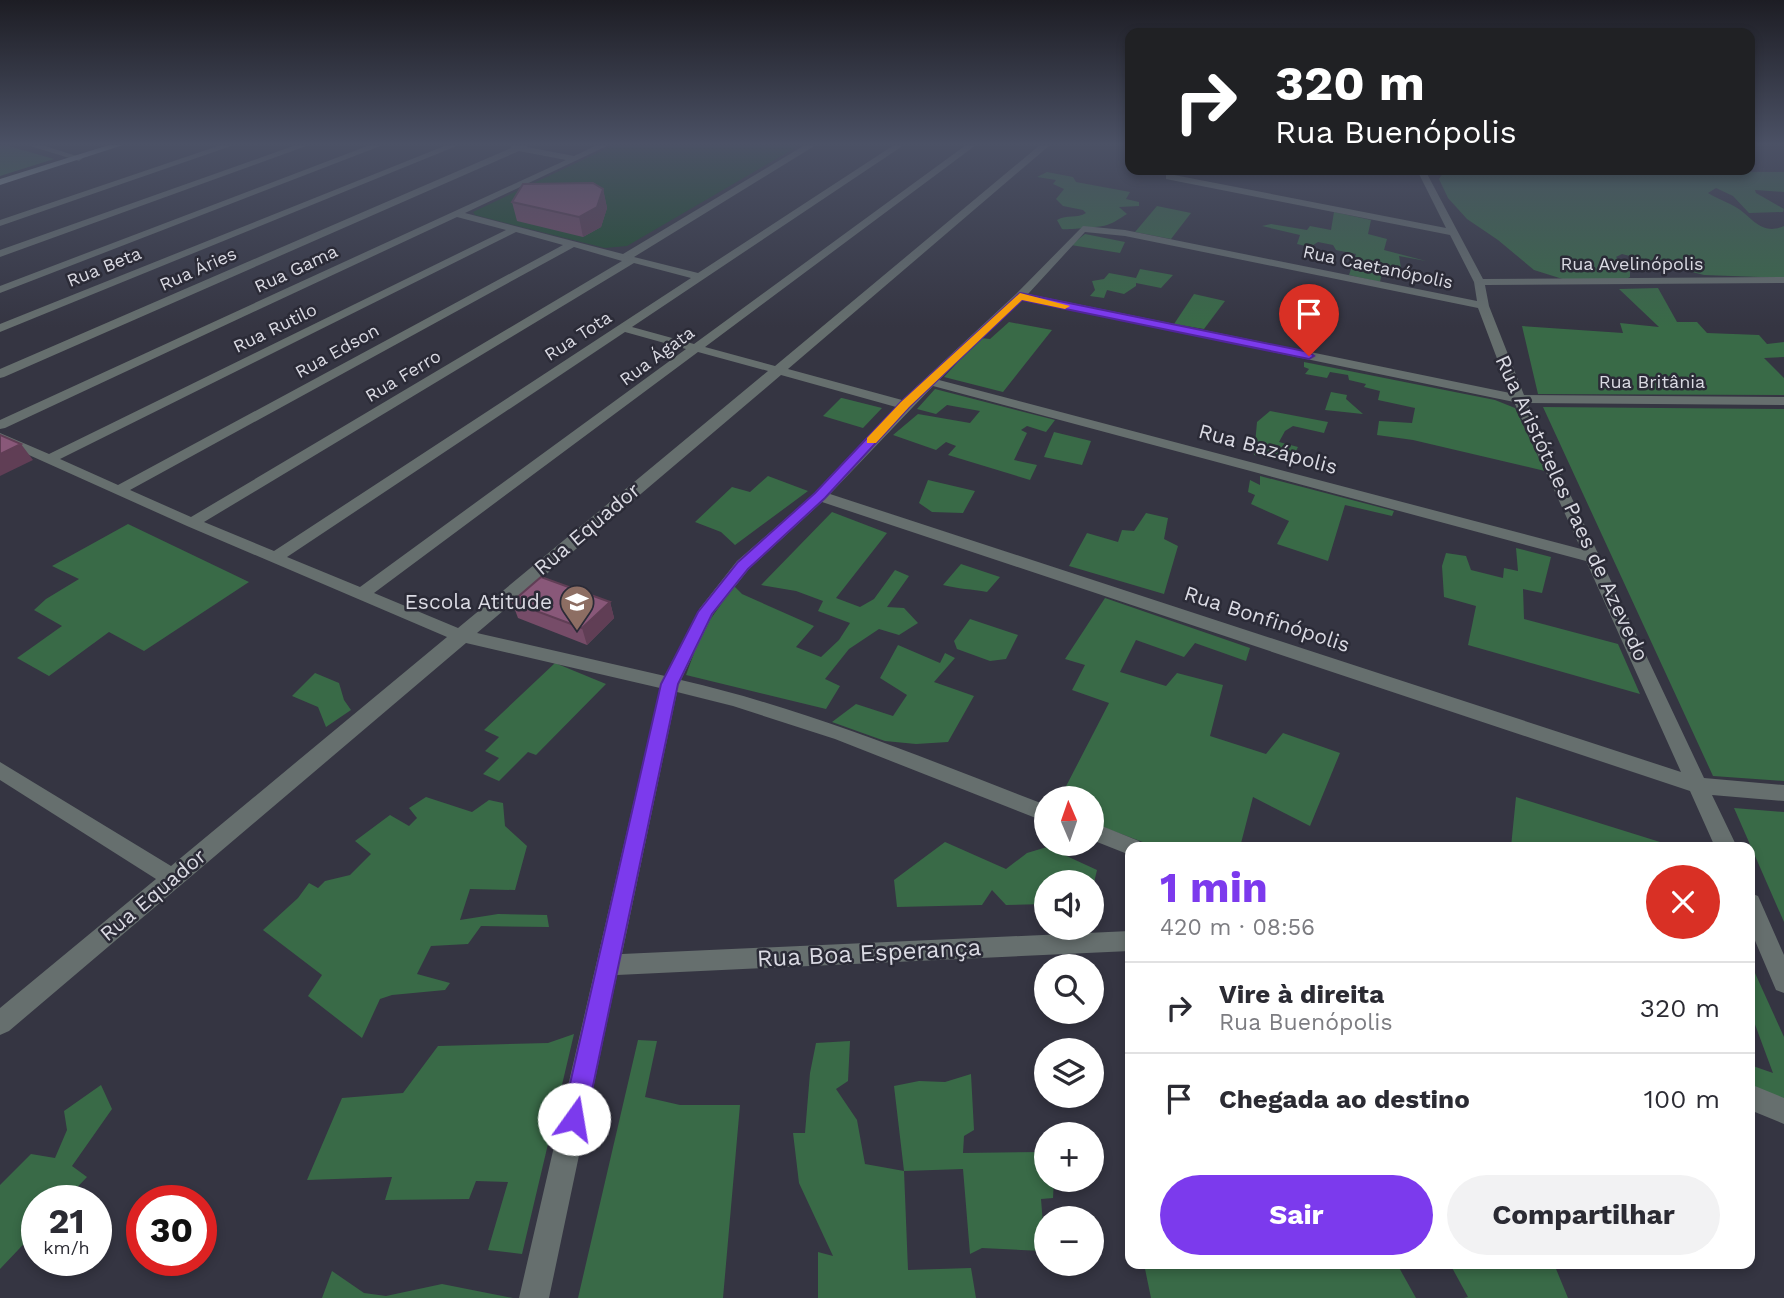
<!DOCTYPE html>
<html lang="pt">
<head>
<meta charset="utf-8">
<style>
  body { margin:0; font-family:"Work Sans",sans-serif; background:#f2f2f3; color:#2b2b33; height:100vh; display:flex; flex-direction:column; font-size:26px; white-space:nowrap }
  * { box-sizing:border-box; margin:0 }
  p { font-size:23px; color:#7c7c81 }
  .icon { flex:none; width:38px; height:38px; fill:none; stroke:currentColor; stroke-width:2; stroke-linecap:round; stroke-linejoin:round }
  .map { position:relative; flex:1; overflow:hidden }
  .sheet { position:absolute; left:1125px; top:842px; width:630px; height:427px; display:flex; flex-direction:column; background:#fff; border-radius:14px; box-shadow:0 4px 10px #0003 }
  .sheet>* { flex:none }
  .guide { position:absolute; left:1125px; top:28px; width:630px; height:147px; border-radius:14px; box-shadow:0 4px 10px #0003; background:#202124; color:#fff; overflow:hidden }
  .needle { width:46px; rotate:358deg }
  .fabs { position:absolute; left:1034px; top:786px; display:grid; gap:14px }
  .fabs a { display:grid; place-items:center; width:70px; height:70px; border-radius:50%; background:#fff; box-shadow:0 4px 10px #0003; font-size:35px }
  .speed { position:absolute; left:21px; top:1185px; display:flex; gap:14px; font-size:35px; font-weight:700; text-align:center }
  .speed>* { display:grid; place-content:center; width:91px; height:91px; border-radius:50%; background:#fff; box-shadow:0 4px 10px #0003; line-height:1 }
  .speed small { font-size:18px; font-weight:400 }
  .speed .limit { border:10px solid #d22; background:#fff; color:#111 }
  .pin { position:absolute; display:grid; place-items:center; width:60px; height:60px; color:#fff; margin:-72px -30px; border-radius:50% 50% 50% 0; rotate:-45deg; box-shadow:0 0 7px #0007 }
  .pin .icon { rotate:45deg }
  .me { position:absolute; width:77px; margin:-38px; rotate:13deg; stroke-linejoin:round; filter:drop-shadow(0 0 5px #0008) }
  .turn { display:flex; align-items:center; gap:24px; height:147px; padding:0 35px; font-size:32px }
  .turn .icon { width:91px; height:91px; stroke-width:2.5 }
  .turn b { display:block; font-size:49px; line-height:60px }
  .round { display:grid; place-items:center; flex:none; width:74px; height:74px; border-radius:37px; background:#f2f2f3 }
  .headline { display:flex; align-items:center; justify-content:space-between; height:119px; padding:0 35px }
  h1 { font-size:42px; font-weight:700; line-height:52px; color:#7c3aed }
  .cta { display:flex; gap:14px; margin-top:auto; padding:14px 35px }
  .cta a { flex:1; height:80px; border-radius:42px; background:#7c3aed; color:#fff; font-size:28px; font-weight:700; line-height:80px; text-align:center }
  .cta a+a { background:#f2f2f3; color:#2b2b33 }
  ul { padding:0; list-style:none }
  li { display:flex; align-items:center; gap:21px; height:91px; padding:0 35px; border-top:2px solid #e1e1e2 }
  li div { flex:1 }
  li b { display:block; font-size:26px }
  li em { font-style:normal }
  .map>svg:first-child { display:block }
</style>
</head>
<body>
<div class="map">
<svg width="1784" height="1298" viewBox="0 0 1784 1298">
  <rect width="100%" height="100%" fill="#353542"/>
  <path fill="#1e4e2d" d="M614,145H800L627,246L605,248L475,215L473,212Z"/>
  <path fill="#396a47" d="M0,145H5L54,159L0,176Z
    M1445,170L1784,172V192L1755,190L1756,193L1784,209L1783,212L1749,213L1733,196L1716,188L1708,193C1719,200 1734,204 1744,213C1757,224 1765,234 1784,226V278L1704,275L1622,254L1616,257L1630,272V277L1624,280L1569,281L1534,270L1498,240L1467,219L1448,198L1439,179Z
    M1047,172L1073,177L1076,182L1130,192L1126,199L1139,202V206L1119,207L1127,214C1120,218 1114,223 1107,225C1102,227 1066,230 1062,229L1057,220C1067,214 1077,219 1086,213L1083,210L1063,206L1056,199L1064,189L1053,184L1056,180L1037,177Z
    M1157,206L1191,213L1171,239L1135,232Z
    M1334,212L1371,220L1368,234L1387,239L1384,250L1426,261L1399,256L1401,268L1383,267L1380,282L1349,275L1356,254L1336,250L1333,245L1318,242L1310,247L1297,244L1300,235L1262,226L1271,224L1307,230L1310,226L1331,230Z
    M1085,234L1125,242L1120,253L1071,245Z
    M1140,269L1173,275L1161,288L1136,283V286L1124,294L1107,290L1104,298L1090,296L1095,290L1092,281L1104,279L1109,273L1136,278Z
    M1658,288L1677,322H1697L1707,333L1759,335L1767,344L1784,342V357L1764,358L1784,378V395L1538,394L1522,326L1623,333L1620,323L1659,327L1619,289Z
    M1194,294L1225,301L1204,329L1174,324Z
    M1009,322L1052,330L1003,392L944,377L980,338L990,339Z
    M1304,362L1495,400L1515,408L1545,471L1413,440L1377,435L1379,421L1412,423L1415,408L1378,400L1380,391L1364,387L1366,384L1349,380L1348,375L1330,372L1327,378L1305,374L1309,369L1304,367Z
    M935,389L1055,420L1046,432L1027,426L1021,430L1027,433L1014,460L1037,465L1030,480L948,455L956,446L946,442L936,450L893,435L918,414L970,423L980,411L947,405L936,414L917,409Z
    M1331,392L1347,395L1346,399L1363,414L1325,410Z
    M841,398H842L882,408L863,428L823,416Z
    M1543,407L1784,409V781L1713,776Z
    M1270,411L1328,422L1324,433L1293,426L1285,431L1279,442L1298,447L1290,463L1254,455L1257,422Z
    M1054,432L1091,441L1082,465L1044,457Z
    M768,476L808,491L735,545L721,532L695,522L732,487L750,492Z
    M1260,476L1394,511L1392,516L1345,505L1328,561L1277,544L1289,521L1251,504L1255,495L1248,492L1250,480L1260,485Z
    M928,480L975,491L963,513L932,512L919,503Z
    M832,512L887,533L836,598L860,607L874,599L895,570L909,576L887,607L904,608L918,623L899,635L879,629L849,649L825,679L840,686L826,709L686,675L702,631L734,586L742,594L814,626L796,647L821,657L839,640L850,623L818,611L823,601L796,591L761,585Z
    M1146,513L1168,518L1164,539L1178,546L1164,594L1069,566L1087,533L1118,542L1122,530L1134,531Z
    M128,524L249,582L144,651L109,632L49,676L17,658L62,626L34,610L46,599L79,579L52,566Z
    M1516,548L1551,557L1542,593L1523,589L1524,619L1618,644L1640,694L1468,645L1476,606L1444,597L1442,566L1446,553L1466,556L1471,570L1503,578L1504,568L1518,571Z
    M961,564L1000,577L987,592C972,589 958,589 943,585Z
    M1105,598L1250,648L1246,661L1195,643L1184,657L1136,640L1120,672L1166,686L1177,673L1223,685L1210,736L1266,754L1283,733L1340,753L1310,826L1253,797L1240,847H1156L1092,823V798H1060L1109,703L1072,690L1085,665L1065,659Z
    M970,619L1018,635L1006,659L990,661L957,649L954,641Z
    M898,645L940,663L945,653L955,658L934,682L974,696L948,742L916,744L885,741L832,722L856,704L893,716L907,695L880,678Z
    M555,663L606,684L536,755L528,752L499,781L483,774L499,758L485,751L499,737L484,730Z
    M315,673L339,683L344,700L351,710L326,727L318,707L292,696Z
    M426,797L472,812L489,800L503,803L505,826L527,846L515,890L470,889L460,920L498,914L547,915L549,927L481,926L468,944L431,946L417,974L450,983L445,990L392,995L380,999L362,1038L308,996L322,975L263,930L298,898L309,883L318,888L325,881L350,875L371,854L355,841L390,815L409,826L417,818L409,808Z
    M1516,797L1676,847H1511Z
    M1734,808L1784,812V922Z
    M945,842L1006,869L1027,853L1047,847L1097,870L1092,891V882H1046V904L1006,905L992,890L982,905L897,907L894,880Z
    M1750,962L1784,1037V1101L1750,1087V1065L1773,1073L1750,1011Z
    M574,1034L522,1254L488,1250L508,1182L476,1181L469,1199L385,1200L392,1177L307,1180L342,1098L403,1093L438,1046L548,1043Z
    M638,1040L657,1041L645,1097L680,1105H740L723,1298H578Z
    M850,1041L848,1081L836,1089L857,1120L865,1164L904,1171L894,1086L919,1081L945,1082L971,1074L974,1130L964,1136L963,1153L1046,1152V1180H1054L1053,1198L1041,1199L1046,1262L1042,1251L982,1248L970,1254L963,1169L904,1171L908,1270L971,1268L976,1298H818V1252L833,1256L799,1183L793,1133H805L810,1073L816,1043Z
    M101,1085L112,1109L72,1166L87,1177L65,1200H37V1230L0,1269V1185L31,1154L55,1158L67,1130L64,1111Z
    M1144,1264H1397L1416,1298H1151Z
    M1450,1264H1554L1568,1298H1464L1468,1297Z
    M332,1271L364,1293L386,1296L442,1284L513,1298H322Z"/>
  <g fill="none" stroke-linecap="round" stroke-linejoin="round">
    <path fill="#666f6e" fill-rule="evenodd" d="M27,145H42L83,158L79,161Z
      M221,145H234L0,226V220Z
      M296,145H309L0,257V250Z
      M370,145H383L0,293V286Z
      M447,145H459L0,332V324Z
      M511,145H529L527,147L574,156L597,145H609L465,213L623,254L805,145H816L634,257L698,273L894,145H904L632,327L694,344L966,145H976L705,347L775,366L1040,145H1050L788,369L902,400L1016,294L1083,226L1125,230L1477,301L1474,282L1450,235L1166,179V175L1169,174L1446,228L1417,170H1425L1483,279L1784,277V283L1485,285L1489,306L1524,395L1784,397V405L1527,403L1704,778L1784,785V801L1712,795L1737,847H1715L1690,791L822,502L749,569L713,614L681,680C807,709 926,759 1046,805V822L835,739L733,706L677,692L622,954L1130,931V951L617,975L549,1298H519L660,688L466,643L9,1031L0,1035V1008L156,879L0,780V762L171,866L447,637L187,526L0,442V433L49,454L506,230L457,217L5,428L0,429V420L566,160L519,151L4,377L0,378V369L511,148ZM516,232L563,245L118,485L60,459ZM1085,232L1125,236L1478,308L1510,393L1028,294ZM574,247L622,261L191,517L130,490ZM634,263L691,278L274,551L204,522ZM1022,300L1514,402L1581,549L939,380ZM625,332L686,349L360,587L287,557ZM698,352L768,371L458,628L374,593ZM781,375L896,407L815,493L737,561L700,608L665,676L477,633ZM933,386L1586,561L1681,772L830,494Z
      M1092,822L1139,841L1143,847H1130V855L1092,840Z
      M1750,893L1758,896L1784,955V993L1776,990L1750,929Z
      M1750,1084L1784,1098V1124L1750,1110Z"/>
    <path fill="#95a5a5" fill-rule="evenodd" d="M109,145H123L0,185V179Z"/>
  </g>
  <path fill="#764c68" d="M603,189L607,208L601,227L583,237L517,221L512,202Z
    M512,602H610L614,618L587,645L518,618Z"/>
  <path fill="#603e55" d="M603,189L607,208L601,227L583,237L579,217Z
    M21,444L33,460L0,476V454Z
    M610,602L614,618L587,645L582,628Z"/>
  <path fill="#895879" stroke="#603e55" stroke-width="2" d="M593,183L603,189L597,207L579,217L512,202L523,184Z
    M0,435L21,444L0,454Z
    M541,577L610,602L582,628L512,602Z"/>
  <linearGradient id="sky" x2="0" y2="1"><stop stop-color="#1d1d24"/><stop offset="0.44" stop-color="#4b5165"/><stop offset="1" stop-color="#4b5165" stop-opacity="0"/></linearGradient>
  <rect width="1784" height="327" fill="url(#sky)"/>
  <path fill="#7c3aed" stroke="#51269a" stroke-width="2" d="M1020,293L1309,352L1314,356L1309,359L1022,300L909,407L825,498L748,569L712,614L678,684L586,1119L582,1127L574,1130L565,1127L562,1119L661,684L698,612L738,562L815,493L901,402Z"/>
  <path fill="#f59e0b" d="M1020,293L1070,306L1065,309L1022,300L909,407L876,443H867V438L901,402Z"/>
  <defs>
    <g id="school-pin" transform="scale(1.75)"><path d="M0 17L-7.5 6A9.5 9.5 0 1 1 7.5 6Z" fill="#8d6e63" stroke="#2b2b37"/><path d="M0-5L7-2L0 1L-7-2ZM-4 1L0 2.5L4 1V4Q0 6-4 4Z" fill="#fff"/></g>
  </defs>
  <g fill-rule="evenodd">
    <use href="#school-pin" x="577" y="602"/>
  </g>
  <g text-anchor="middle" stroke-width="5" stroke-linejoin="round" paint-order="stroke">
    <g font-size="18" fill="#dadae3" stroke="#2b2b37">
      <text x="1632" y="270">Rua Avelinópolis</text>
      <text transform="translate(104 267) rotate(-22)" y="6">Rua Beta</text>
      <text transform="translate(1378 267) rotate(12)" y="6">Rua Caetanópolis</text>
      <text transform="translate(198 269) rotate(-24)" y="6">Rua Áries</text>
      <text transform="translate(296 269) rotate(-25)" y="6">Rua Gama</text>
      <text transform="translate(275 328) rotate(-26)" y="6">Rua Rutilo</text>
      <text transform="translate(578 336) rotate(-33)" y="6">Rua Tota</text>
      <text transform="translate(337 351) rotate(-29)" y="6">Rua Edson</text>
      <text transform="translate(657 356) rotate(-36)" y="6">Rua Ágata</text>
      <text transform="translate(403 376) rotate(-31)" y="6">Rua Ferro</text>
      <text x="1652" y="388">Rua Britânia</text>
    </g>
    <g font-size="21" fill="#dadae3" stroke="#2b2b37">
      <text transform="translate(1268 449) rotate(15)" y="7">Rua Bazápolis</text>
      <text transform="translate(1572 508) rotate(65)" y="7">Rua Aristóteles Paes de Azevedo</text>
      <text transform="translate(587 529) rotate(-40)" y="7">Rua Equador</text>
      <text transform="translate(1267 619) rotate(18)" y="7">Rua Bonfinópolis</text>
      <text transform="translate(153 895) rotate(-40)" y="7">Rua Equador</text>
    </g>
    <g font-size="21" fill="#dadae3" stroke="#2b2b37" text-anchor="end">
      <text x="552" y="609">Escola Atitude</text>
    </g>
    <g font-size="24" fill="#dadae3" stroke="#2b2b37">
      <text transform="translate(869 953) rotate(-3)" y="8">Rua Boa Esperança</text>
    </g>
  </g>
</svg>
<div class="fabs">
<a><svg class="needle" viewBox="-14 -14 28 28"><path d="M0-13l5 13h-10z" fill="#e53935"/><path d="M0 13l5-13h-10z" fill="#7c7c81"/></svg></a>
<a><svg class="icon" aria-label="sound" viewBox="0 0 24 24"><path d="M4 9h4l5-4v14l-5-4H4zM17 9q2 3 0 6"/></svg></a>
<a><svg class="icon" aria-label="search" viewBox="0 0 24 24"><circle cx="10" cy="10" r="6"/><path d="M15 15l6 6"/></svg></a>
<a><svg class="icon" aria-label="layers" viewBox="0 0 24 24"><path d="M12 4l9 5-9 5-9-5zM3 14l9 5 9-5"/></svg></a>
<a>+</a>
<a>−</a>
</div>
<div class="speed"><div>21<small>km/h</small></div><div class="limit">30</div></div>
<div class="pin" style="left:1309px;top:356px;background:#d93025"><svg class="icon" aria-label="arrive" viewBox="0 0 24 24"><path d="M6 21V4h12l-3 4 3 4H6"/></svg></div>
<svg class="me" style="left:574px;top:1119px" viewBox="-20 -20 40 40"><circle r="19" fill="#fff"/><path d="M0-13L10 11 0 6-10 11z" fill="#7c3aed"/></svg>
<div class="guide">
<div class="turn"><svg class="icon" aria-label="right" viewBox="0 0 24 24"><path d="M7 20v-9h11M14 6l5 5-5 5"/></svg><div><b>320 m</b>Rua Buenópolis</div></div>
</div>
<section class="sheet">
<div class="headline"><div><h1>1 min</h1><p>420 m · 08:56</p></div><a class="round" style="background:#d93025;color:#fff"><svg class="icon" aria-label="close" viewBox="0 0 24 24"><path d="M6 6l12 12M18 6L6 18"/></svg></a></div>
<ul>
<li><svg class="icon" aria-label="right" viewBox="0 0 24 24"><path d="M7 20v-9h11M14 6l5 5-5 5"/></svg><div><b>Vire à direita</b><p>Rua Buenópolis</p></div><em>320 m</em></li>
<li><svg class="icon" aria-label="arrive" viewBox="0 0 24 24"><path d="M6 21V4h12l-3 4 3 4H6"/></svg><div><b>Chegada ao destino</b></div><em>100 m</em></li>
</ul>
<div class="cta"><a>Sair</a><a>Compartilhar</a></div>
</section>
</div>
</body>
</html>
